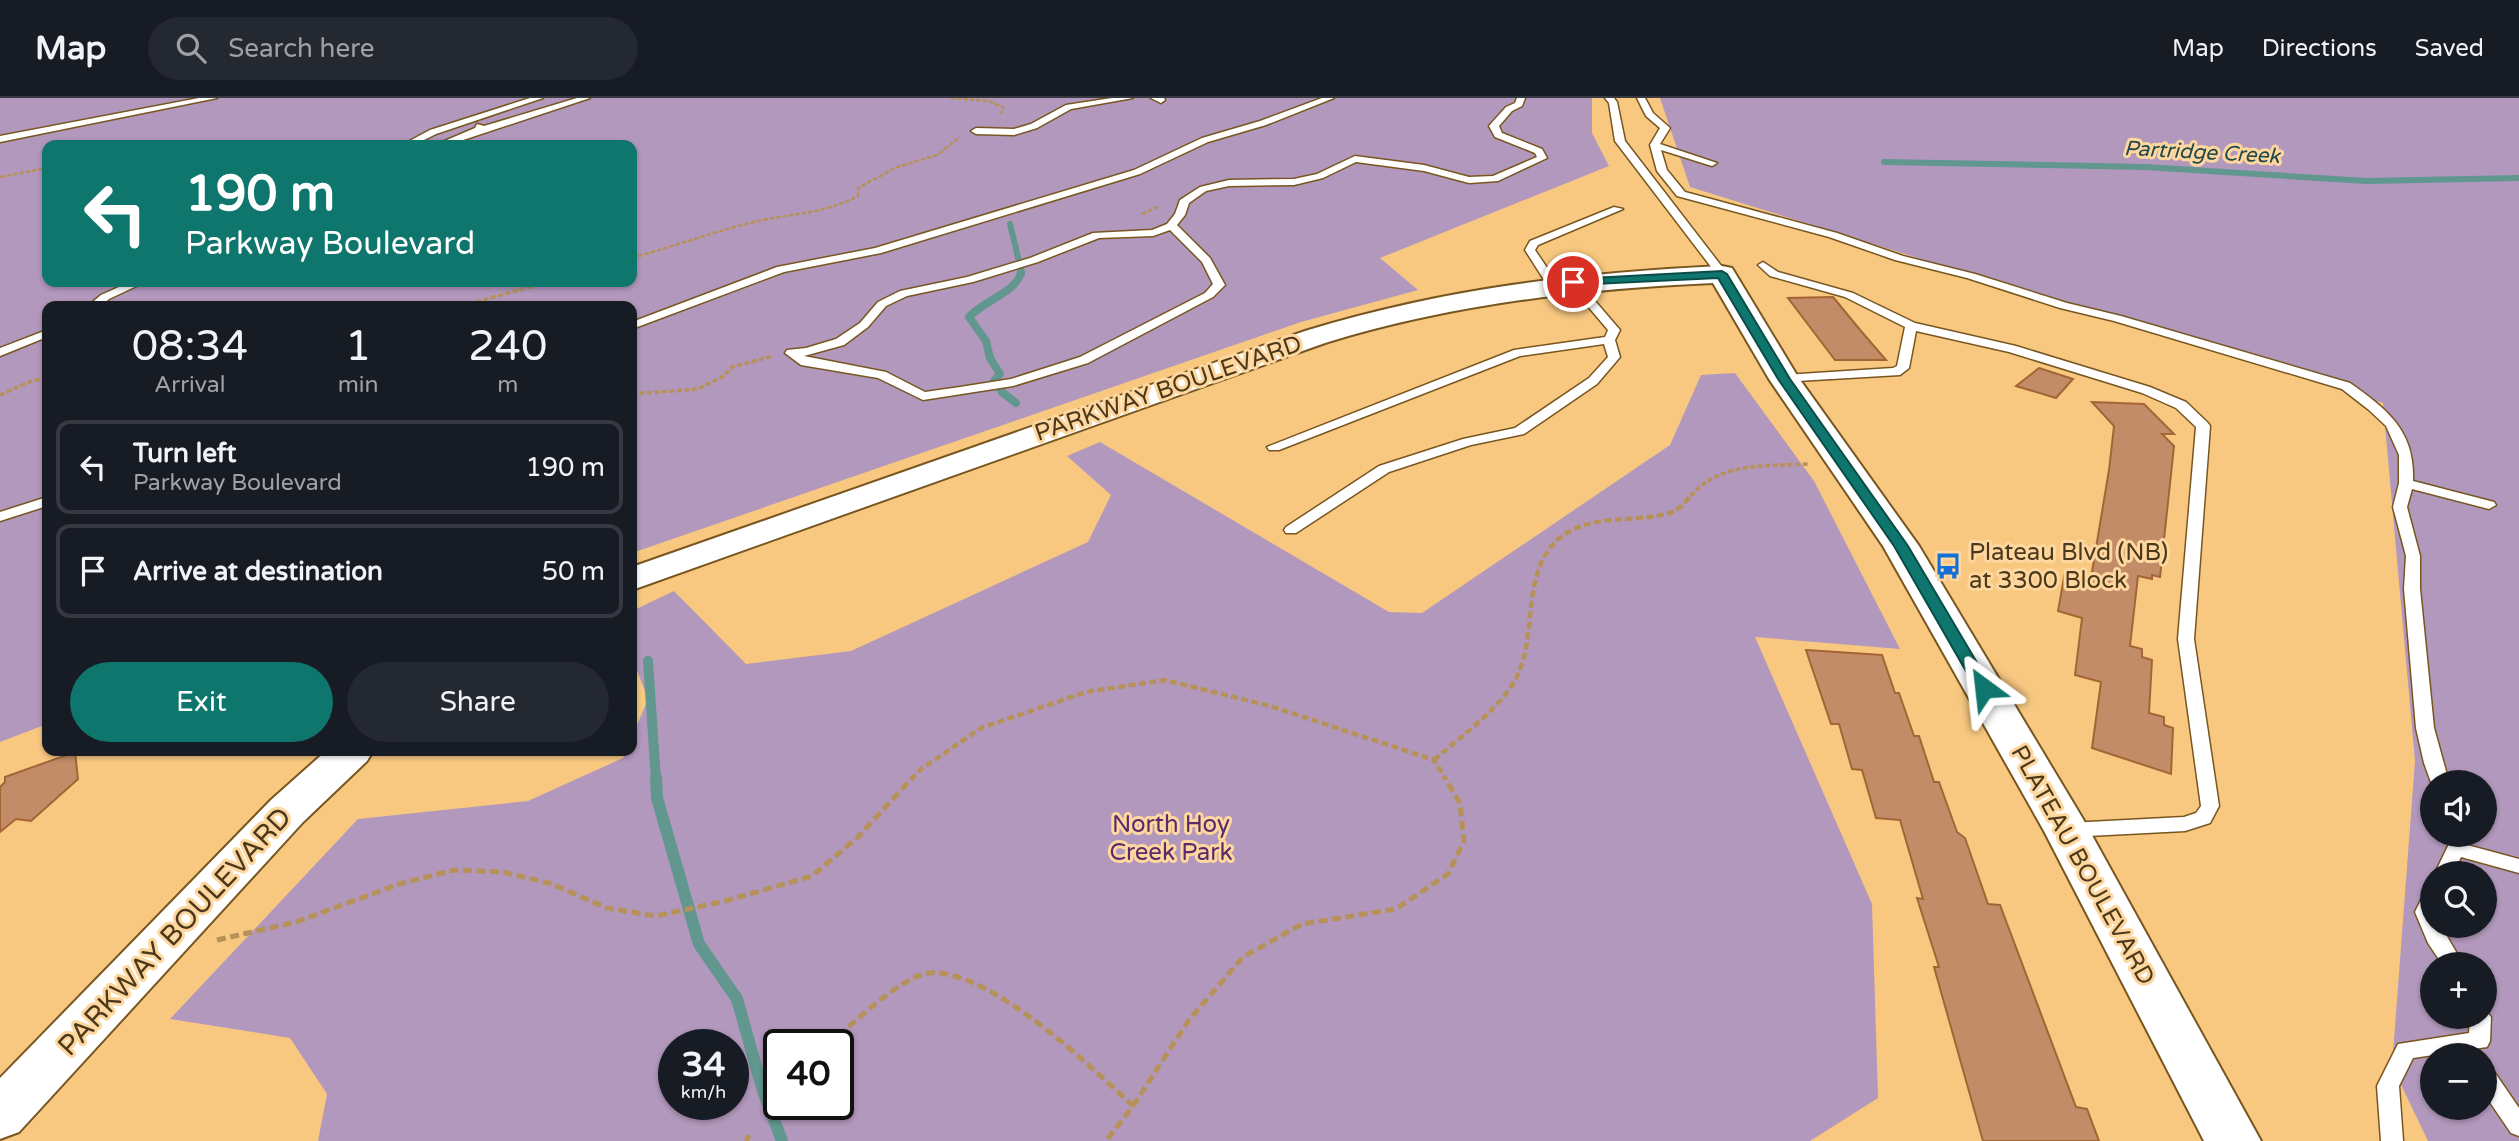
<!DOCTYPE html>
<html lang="en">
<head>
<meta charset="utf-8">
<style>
  body { margin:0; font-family:"Varela Round",sans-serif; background:#242831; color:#f1f3f6; height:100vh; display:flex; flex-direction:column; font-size:26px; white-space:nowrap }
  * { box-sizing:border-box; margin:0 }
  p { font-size:23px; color:#9ea1a6 }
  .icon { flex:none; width:38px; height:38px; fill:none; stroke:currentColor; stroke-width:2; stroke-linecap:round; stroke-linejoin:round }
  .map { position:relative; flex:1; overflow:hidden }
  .sheet { position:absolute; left:42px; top:203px; width:595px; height:455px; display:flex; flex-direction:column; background:#171b24; border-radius:14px; box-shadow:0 2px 5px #0004 }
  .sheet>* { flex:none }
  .hud { position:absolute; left:42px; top:42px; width:595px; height:147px; border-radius:14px; box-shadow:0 2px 5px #0004; background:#0f766e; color:#fff; overflow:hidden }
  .fabs { position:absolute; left:2420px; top:672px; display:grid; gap:14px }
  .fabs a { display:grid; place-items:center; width:77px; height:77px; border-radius:50%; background:#171b24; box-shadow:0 2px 5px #0004; font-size:35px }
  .speed { position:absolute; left:658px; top:931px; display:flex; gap:14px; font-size:35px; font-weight:700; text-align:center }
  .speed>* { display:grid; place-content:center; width:91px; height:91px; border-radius:50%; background:#171b24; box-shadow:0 2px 5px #0004; line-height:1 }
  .speed small { font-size:18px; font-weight:400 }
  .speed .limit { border:4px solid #111; border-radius:10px; background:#fff; color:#111 }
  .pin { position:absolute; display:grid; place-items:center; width:60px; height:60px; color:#fff; margin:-30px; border:4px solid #fff; border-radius:50%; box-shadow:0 2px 7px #0007 }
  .me { position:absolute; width:77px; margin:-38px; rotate:330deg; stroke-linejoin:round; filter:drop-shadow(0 0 5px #0008) }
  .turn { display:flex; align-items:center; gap:24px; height:147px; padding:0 28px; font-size:32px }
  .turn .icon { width:91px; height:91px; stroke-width:2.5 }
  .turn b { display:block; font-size:49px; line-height:60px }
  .eta { display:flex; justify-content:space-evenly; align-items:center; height:119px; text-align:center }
  .eta b { font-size:42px; font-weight:600; line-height:49px }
  .action { display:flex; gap:14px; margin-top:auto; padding:14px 28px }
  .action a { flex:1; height:80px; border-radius:42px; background:#0f766e; color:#fff; font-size:28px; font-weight:600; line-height:80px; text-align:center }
  .action a+a { background:#242831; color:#f1f3f6 }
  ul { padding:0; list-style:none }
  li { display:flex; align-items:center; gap:21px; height:94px; margin:0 14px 10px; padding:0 14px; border:4px solid #363941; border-radius:14px }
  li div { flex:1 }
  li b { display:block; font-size:26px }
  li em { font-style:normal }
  header { display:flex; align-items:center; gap:42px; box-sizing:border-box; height:98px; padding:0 35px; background:#171b24; border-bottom:2px solid #363941 }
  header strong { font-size:33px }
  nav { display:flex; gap:38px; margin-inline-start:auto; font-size:24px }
  .search { width:490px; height:63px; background:#242831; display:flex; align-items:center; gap:18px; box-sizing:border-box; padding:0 24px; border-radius:38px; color:#9ea1a6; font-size:26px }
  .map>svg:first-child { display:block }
</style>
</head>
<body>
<header>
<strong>Map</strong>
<div class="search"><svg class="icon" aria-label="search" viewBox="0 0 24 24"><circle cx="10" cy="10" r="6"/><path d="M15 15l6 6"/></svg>Search here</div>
<nav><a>Map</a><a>Directions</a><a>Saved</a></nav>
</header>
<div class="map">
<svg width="2519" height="1043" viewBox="0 0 2519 1043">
  <rect width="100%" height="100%" fill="#f8c881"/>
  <path fill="#b298bc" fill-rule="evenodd" d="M0,0H1592V35L1609,68L1380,160L1418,192L1301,224L632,455V208H47V626L0,644ZM47,47H632V184H47Z
    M1660,0H2519V1043H2428L2392,968L2415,663L2383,305L1690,89ZM2432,684H2485V737H2432ZM2432,775H2485V828H2432ZM2432,866H2485V919H2432ZM2432,957H2485V1010H2432Z
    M1735,275L1814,383L1900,551L1755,539L1872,806L1878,1000L1810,1043H318L327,996L290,940L170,921L358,721L528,703L623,660L626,653H632V639L648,601L632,559V513L674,493L746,566L851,553L1088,444L1111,397L1067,358L1100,344L1389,514L1422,515L1670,347L1701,277ZM674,947H733V1006H674ZM779,947H838V1006H779Z"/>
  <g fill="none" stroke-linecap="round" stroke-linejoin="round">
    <path stroke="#61978e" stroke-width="6" d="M1884,64L2145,69L2367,83L2519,80
      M1010,126L1022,176"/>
    <path stroke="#61978e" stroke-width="8" d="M1016,305L1003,295L994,283L1000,276L990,260L986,243L969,219C982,204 1018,193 1021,174"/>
    <path stroke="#61978e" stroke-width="10" d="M648,563L656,682"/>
    <path stroke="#61978e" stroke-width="12" d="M656,680L657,700L699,846L737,901L763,993L782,1043"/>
  </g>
  <path fill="#c18c67" stroke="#a46534" stroke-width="2" d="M1833,199L1861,233L1886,262H1835L1788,200Z
    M2039,270L2073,281L2056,300L2016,288Z
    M2092,304L2144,306L2174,336H2162L2174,348L2160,479L2152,477V481L2138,478L2130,548L2142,551V559L2152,562L2149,615L2164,619V627L2173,630L2171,676L2092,650L2101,584L2075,577L2082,520L2058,513L2065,474L2091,480L2109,372L2114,328Z
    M1806,552L1882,557L1895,595H1899L1914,638H1919L1934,684H1939L1957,734L1965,740L1988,806L2000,807L2076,1009L2087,1011L2099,1043H1983L1934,869H1939L1917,800L1923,801L1900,722L1876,720L1862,672L1852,671L1839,626H1831Z
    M75,654L78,681L31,723L16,721L0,734V689L5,684V679Z"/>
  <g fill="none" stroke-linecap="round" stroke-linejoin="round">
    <g stroke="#785620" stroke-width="3">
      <path id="service" d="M199,0H217L0,44V38Z
        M530,0H543L436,36L414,47H402L430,32Z
        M577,0H590L448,47H435L475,30L477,26L484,28Z
        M1112,0H1133L1071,11L1037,30L1014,37L976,36L971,33L976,30L1014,31L1031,26L1066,7Z
        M1151,0H1164L1165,2L1161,5Z
        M1322,0H1334L1266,27L1208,44L1140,76L881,155L784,174L632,231V224L777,169L875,150L1134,72L1202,40L1260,23Z
        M1517,0H1525L1522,8L1512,13L1499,28L1502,35L1542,51L1547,60L1498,83L1469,85L1424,73L1356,64L1323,80L1294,87L1229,88L1206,93L1189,105L1185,117L1177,127L1210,160L1225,187L1213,199L1088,265L1013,288L923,302L878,280L801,267L785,255L787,252L806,250L836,241L860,225L878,204L900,193L967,179L1030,160L1093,135L1152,132L1167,126L1175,116L1180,102L1200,89L1229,82L1294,81L1317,76L1355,58L1424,67L1469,79L1493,78L1537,59L1535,55L1495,39L1489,28L1506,9L1515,5ZM1170,132L1202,164L1213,186L1205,195L1080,259L1011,281L960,289L925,294L886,274L804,258L844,247L868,229L886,208L907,198L973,184L1038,164L1099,140L1153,138Z
        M1605,0H1614L1617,4L1625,43L1726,174V178H1718L1615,43L1609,5Z
        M1637,0H1645L1653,15L1670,30L1660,46L1717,65L1712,68L1661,52L1667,72L1685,94L1837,135L1903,158L1975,176L2067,205L2121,218L2350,285C2388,312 2415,333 2413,383L2494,404L2496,407L2489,411L2412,391L2407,409L2420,458V491L2434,630L2449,684H2432V687L2424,665L2416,630L2404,491L2406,458L2393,409L2399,385V357L2386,328L2369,312L2342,291L2114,223L2060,210L1967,180L1895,162L1829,139L1677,98L1657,73L1650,47L1660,30L1646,18Z
        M1614,109L1623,111L1538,147L1535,152L1558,186L1548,188L1525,152L1530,143Z
        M1763,164L1778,174L1853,195L1915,225L2016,248L2150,289L2186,304L2208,325L2210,328L2194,541L2219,708L2210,725L2185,733L2069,739L2062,737L2060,732L2062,727L2069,725L2184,719L2196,715L2201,708L2178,541L2196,329L2176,310L2142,295L2009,254L1916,233L1909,270L1900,277L1780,284L1778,281L1784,277L1893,270L1897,268L1905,229L1845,199L1770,178L1758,167Z
        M1569,182H1577L1620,232L1615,242L1620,259L1597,286L1524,336L1471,347L1389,374L1296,435H1286L1284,432L1286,429L1379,368L1463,341L1515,330L1589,280L1608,259L1604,246L1520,258L1279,352H1269L1267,349L1514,252L1605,239L1608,232L1569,186Z
        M130,184H145L109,201L101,208H88L101,197Z
        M47,232V239L0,258V250Z
        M47,399V408L0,423V414Z
        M2456,744L2519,761V775L2461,759L2453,775H2435L2449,746Z
        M2432,792V828H2441L2463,866H2442L2428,845L2415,814L2425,794Z
        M2485,912L2491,919L2490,943L2487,949L2413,960L2399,988L2403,1043H2381L2377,988L2398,946L2469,935L2470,919H2485Z
        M2485,970L2493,972L2519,1010V1038L2511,1035L2485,997Z"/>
    </g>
    <g stroke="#785620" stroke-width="4">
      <path id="tertiary" d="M1722,168L1732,170L1798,279L1919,448L2083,721L2261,1043H2204L2044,733L1883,448L1769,281L1713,185C1581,191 1452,206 1325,245L632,492V469L1305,233C1445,190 1576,175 1722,168Z
        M326,653H373L367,663L303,724L19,1034L0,1041V980L271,702Z"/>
    </g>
    <path stroke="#b6915a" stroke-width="2.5" stroke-dasharray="4.5 2" stroke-linecap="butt" d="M950,0L989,3L1003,9L1001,16
      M0,79L42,71L47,65
      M1142,116L1160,108
      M632,160C674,148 716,133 758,123C795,115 823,116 858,98V90L897,69L937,57L960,39"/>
    <path stroke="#b6915a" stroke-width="3.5" stroke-dasharray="5 2.5" stroke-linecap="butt" d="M462,208L547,184
      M632,296L698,291L724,278L732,269L773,258
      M0,297L34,282L47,280
      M1691,398C1718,364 1769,368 1809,366"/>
    <path stroke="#b6915a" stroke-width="4.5" stroke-dasharray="7 3.5" stroke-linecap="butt" d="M1434,662C1461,638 1495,615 1514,584C1542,537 1515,464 1570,433C1599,417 1639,424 1670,415L1682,408L1692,396
      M911,682L920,672L981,630L1086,594L1165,582L1270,608L1434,662L1446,682"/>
    <path stroke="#b6915a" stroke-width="5" stroke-dasharray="9 4.5" stroke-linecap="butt" d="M217,842L296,824L399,786L454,772L503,774L549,785L607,810L656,818L725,803L812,778L858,739L912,680
      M829,947C848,929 903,877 929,875C989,870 1090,968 1133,1008L1106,1043
      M770,1001L779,993
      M1133,1008L1189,922L1243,859L1302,826L1396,811L1448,776L1464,743L1460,705L1445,680
      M746,1043L749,1037"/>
    <use href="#service" fill="#fff" fill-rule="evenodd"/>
    <use href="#tertiary" fill="#fff" fill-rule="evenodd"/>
  </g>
  <path fill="#0f766e" stroke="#0a4d48" stroke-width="2" d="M1722,173L1727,176L1790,281L1908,448L1992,590L1990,594H1978L1894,448L1778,281L1718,180L1573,187L1567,184L1573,181Z"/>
  <defs>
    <g id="bus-bare" transform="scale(2.1)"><path d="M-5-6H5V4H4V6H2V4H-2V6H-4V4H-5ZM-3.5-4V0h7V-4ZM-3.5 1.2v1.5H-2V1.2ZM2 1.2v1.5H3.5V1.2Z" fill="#136fd8" stroke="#fed79f" stroke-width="2.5" paint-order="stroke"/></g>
  </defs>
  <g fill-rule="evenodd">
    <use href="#bus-bare" x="1948" y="468"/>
  </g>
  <g text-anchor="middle" stroke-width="6" stroke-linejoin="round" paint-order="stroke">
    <g font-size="21" font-style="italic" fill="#21494a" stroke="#fed79f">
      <text transform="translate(2202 54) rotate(3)" y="7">Partridge Creek</text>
    </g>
    <g font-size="24" fill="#4c391b" stroke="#fed79f">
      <text transform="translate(1168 290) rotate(-19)" y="8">PARKWAY BOULEVARD</text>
      <text transform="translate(2083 767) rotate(61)" y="8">PLATEAU BOULEVARD</text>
    </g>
    <g font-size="24" fill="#4c391b" stroke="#fed79f" text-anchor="start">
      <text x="1969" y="462">Plateau Blvd (NB)<tspan x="1969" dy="28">at 3300 Block</tspan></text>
    </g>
    <g font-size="24" fill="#592b6a" stroke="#fed79f">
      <text x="1171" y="734">North Hoy<tspan x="1171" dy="28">Creek Park</tspan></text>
    </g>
    <g font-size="28" fill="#4c391b" stroke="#fed79f">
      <text transform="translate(174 833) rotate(-47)" y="10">PARKWAY BOULEVARD</text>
    </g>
  </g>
</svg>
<div class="fabs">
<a><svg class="icon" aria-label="sound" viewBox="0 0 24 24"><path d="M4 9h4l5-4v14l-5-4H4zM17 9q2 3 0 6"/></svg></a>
<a><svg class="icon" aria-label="search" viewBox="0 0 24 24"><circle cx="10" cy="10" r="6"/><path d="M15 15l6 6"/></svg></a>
<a>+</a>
<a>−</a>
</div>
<div class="speed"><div>34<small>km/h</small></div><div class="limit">40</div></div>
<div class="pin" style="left:1573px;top:184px;background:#d93025"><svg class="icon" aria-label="arrive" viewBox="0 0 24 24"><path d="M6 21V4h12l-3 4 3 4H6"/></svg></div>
<svg class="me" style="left:1984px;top:590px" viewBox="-20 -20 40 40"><path d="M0-17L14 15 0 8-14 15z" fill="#0f766e" stroke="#fff" stroke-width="4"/></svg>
<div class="hud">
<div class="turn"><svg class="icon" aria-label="left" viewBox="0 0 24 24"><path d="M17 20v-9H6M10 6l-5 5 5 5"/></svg><div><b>190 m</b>Parkway Boulevard</div></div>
</div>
<section class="sheet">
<div class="eta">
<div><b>08:34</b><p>Arrival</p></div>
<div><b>1</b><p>min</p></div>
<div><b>240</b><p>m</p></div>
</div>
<ul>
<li><svg class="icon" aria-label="left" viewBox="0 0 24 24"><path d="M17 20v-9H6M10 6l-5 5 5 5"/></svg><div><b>Turn left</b><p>Parkway Boulevard</p></div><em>190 m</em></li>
<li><svg class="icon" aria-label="arrive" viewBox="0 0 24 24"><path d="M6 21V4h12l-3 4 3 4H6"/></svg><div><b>Arrive at destination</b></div><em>50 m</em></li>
</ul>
<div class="action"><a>Exit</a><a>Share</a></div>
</section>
</div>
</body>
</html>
